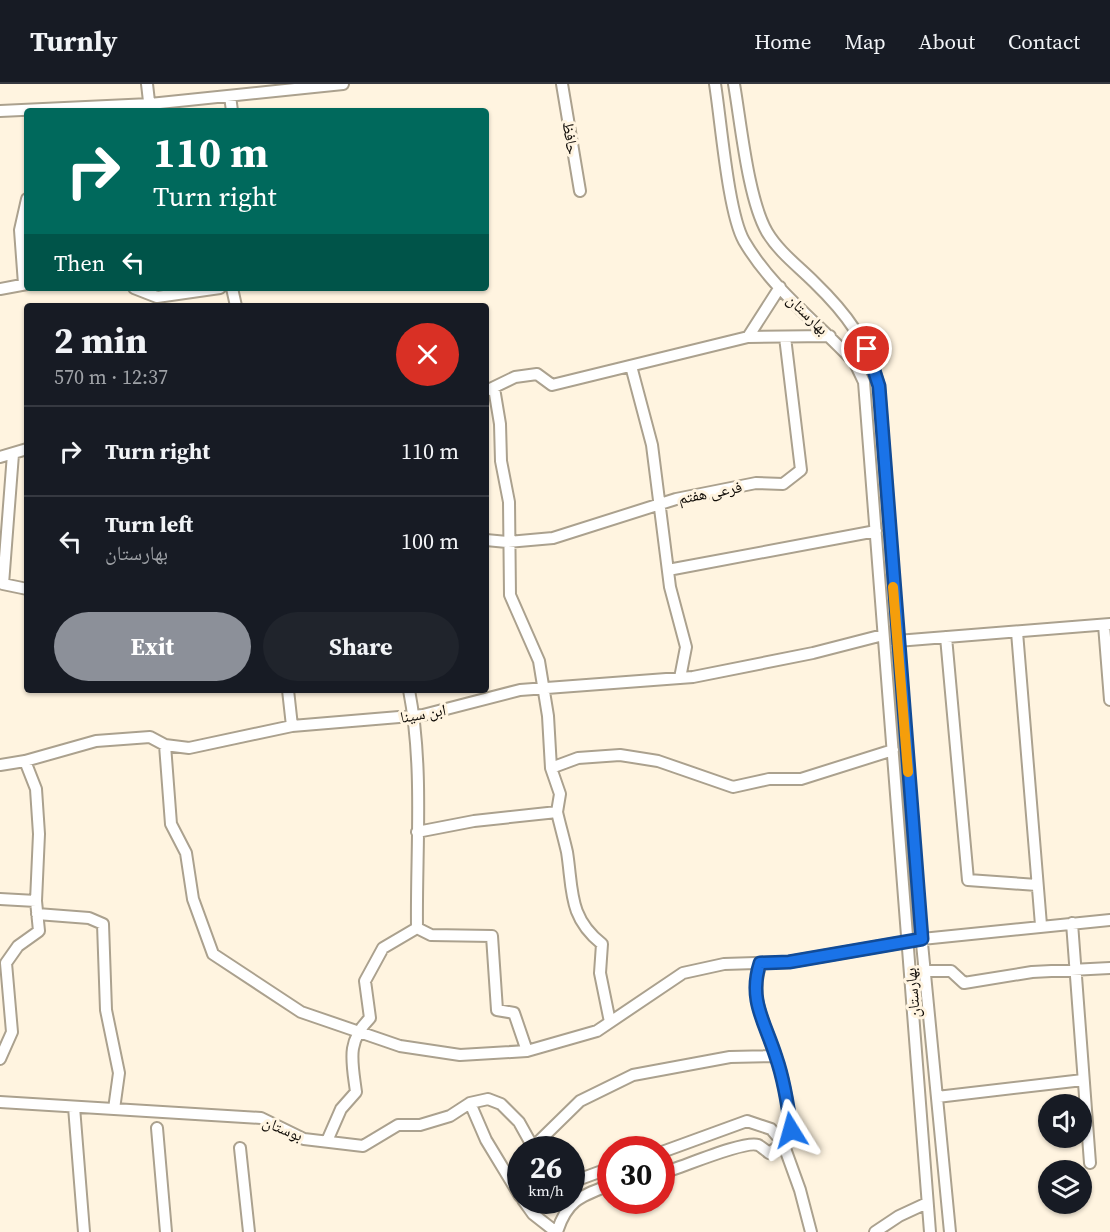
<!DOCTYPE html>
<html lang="en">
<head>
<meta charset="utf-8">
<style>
  body { margin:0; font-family:"Source Serif 4","Noto Naskh Arabic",serif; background:#20242c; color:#f1f3f6; height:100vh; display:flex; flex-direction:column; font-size:22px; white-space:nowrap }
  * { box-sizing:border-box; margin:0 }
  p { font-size:20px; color:#9ea1a6 }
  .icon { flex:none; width:33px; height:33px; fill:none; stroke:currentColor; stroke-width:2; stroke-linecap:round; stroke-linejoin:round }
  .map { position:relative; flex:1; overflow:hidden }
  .panel { position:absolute; left:24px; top:219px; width:465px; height:390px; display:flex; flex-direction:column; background:#171b24; border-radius:6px; box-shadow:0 2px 4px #0004 }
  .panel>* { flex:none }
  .guide { position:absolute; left:24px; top:24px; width:465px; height:183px; border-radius:6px; box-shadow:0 2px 4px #0004; background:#00695c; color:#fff; overflow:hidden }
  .tools { position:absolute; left:1038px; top:1010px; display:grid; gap:12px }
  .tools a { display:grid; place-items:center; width:54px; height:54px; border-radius:50%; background:#171b24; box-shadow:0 2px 4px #0004; font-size:30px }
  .speed { position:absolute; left:507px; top:1052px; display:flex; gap:12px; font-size:30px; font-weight:700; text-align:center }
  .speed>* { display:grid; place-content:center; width:78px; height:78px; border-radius:50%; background:#171b24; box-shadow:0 2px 4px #0004; line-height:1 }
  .speed small { font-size:15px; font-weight:400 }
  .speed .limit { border:9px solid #d22; background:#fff; color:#111 }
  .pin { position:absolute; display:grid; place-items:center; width:51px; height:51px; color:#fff; margin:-26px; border:3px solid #fff; border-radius:50%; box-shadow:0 2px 6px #0007 }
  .me { position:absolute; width:66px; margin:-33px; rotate:352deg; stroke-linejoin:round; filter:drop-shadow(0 0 4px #0008) }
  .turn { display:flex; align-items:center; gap:21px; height:126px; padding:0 30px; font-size:27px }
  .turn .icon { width:78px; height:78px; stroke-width:2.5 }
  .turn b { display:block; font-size:42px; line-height:51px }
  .then { display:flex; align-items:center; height:57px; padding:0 30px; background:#0003; gap:12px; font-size:22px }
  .round { display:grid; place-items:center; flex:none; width:63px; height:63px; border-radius:32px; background:#20242c }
  .headline { display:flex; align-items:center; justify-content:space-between; height:102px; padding:0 30px }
  h1 { font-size:36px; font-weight:700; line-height:45px }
  .action { display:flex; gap:12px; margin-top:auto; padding:12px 30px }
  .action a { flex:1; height:69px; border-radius:36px; background:#8c9099; color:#fff; font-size:24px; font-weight:700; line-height:69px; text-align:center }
  .action a+a { background:#20242c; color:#f1f3f6 }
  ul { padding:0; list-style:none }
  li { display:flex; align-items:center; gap:18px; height:90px; padding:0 30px; border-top:2px solid #363941 }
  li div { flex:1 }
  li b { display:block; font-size:22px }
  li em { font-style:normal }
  header { display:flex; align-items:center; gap:36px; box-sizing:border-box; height:84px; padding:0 30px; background:#171b24; border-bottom:2px solid #363941 }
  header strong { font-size:28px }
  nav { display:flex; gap:33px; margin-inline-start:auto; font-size:21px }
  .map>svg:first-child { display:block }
</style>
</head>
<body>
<header>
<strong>Turnly</strong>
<nav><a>Home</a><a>Map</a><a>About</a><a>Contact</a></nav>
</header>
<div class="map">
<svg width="1110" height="1148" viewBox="0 0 1110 1148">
  <rect width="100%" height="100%" fill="#fff4e0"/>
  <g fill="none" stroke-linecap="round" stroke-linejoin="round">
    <g stroke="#aba18e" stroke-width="14">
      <path id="minor" d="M147,0L150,26
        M562,0L580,107
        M715,0C721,37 728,129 744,157C772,205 818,239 855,279L864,298L930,1148
        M734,0C741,40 748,115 767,148C779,168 798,182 814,198C847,230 867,257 879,302L918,818L950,1148
        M230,12L232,27
        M0,27L150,20L343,0
        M24,200L20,146L27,115
        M780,203L748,253L830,252
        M134,204L157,213L220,204
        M232,204L236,222
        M0,205L27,200
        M631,282L652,361L670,503L686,563L680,594
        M486,307L515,293L537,290L552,301L748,253
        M13,370L3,500L27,505
        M0,373L27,365
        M486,456L507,458L553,454L676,415L756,399L783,400L801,386L785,253
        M668,486L876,447
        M1104,541L1110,616
        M1017,548L1041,841
        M946,553L968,796L1037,801
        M897,557L1110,540
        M288,606L292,642
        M165,661L171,740L186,769L193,815L213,870L301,928L400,962L460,971L527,967L597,947L683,889L724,880L789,878L922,855L1110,836
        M0,681L25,677L96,657L150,653L165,661L189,664L292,642L423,631L520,606L693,593L813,569L883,551
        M551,684L578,674L620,671L658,677L733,703L769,695H801L893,666
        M557,728C560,741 564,755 567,768C573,806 568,833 602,860L600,889L610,938
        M417,748L474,737L557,728L560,710L551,684L548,632L539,577L510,511L509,418L501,377L500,340L494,304
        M0,815L36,817
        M37,830L89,834L103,840L106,926L119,989L114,1025
        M1072,839L1090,1079
        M417,844L431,851L492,852L497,926L514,929L527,967
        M761,879C748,916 765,938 776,973C784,996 788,1021 791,1046L783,1059L800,1106L811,1148
        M925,887H951L964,899L1032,888L1110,884
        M0,975L12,948L6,879L18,862L39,847L36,817L39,750L36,705L25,677
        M937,1013L1083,996
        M0,1018L261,1034L304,1055L363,1062L398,1041H420L450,1032L470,1019L488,1015L501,1020L519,1038L534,1065
        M470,1019L486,1056L520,1112
        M74,1023L84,1148
        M157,1044L166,1148
        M327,1057L341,1025L356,1008C352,977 346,958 370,934L365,897L383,864L417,844C416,766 424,683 409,606
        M533,1063L580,1017L633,991L730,973L776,972
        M240,1064L249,1148
        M662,1068L747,1037L771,1045L783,1059L769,1069C766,1067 761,1062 758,1061C744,1056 681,1084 662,1089
        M572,1098L610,1084
        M523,1116L533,1130L556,1148
        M557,1148C567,1116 581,1112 610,1101
        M875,1148L899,1132L927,1119"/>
    </g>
    <use href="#minor" stroke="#fff" stroke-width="10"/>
  </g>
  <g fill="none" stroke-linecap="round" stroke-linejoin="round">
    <g stroke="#114b97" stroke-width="15">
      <path id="route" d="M791,1046C788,1021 784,996 776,973C765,938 748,916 760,879L789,878L922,855L879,302L867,265"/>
    </g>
    <use href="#route" stroke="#1a73e8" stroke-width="10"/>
    <path stroke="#f59e0b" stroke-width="10" d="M893,503L908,688"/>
  </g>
  <g text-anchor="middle" stroke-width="6" stroke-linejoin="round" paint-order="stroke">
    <g font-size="16" fill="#0f0b06" stroke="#fff4e0">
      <text transform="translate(571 54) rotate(81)" y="6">حافظ</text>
      <text transform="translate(808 230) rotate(44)" y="6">بهارستان</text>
      <text transform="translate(710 408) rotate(-11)" y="6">فرعی هفتم</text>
      <text transform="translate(423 629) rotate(-10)" y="6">ابن سینا</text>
      <text transform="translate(912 909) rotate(-95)" y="6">بهارستان</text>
      <text transform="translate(283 1044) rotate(22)" y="6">بوستان</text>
    </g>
  </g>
</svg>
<div class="tools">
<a><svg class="icon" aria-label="sound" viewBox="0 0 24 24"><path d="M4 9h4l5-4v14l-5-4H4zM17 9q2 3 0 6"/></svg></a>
<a><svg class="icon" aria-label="layers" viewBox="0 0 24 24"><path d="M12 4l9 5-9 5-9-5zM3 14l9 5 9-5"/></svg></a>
</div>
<div class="speed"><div>26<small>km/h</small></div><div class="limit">30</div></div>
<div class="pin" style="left:867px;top:265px;background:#d93025"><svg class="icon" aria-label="arrive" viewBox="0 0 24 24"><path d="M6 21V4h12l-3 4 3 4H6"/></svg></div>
<svg class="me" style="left:791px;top:1046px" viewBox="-20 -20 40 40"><path d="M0-17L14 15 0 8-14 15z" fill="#1a73e8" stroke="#fff" stroke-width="4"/></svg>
<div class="guide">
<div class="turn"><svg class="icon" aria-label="right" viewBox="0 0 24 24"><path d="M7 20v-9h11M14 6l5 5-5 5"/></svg><div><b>110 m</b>Turn right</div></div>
<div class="then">Then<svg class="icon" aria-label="left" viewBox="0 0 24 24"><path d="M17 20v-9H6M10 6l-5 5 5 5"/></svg></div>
</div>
<section class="panel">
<div class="headline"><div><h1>2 min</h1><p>570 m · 12:37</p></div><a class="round" style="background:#d93025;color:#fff"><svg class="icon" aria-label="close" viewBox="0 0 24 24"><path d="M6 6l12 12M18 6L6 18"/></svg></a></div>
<ul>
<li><svg class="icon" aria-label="right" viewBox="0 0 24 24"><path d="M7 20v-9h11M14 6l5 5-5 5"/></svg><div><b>Turn right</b></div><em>110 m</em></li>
<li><svg class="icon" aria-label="left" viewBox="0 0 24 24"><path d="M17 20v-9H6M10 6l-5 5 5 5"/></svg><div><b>Turn left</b><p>بهارستان</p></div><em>100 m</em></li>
</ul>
<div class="action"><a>Exit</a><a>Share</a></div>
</section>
</div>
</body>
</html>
